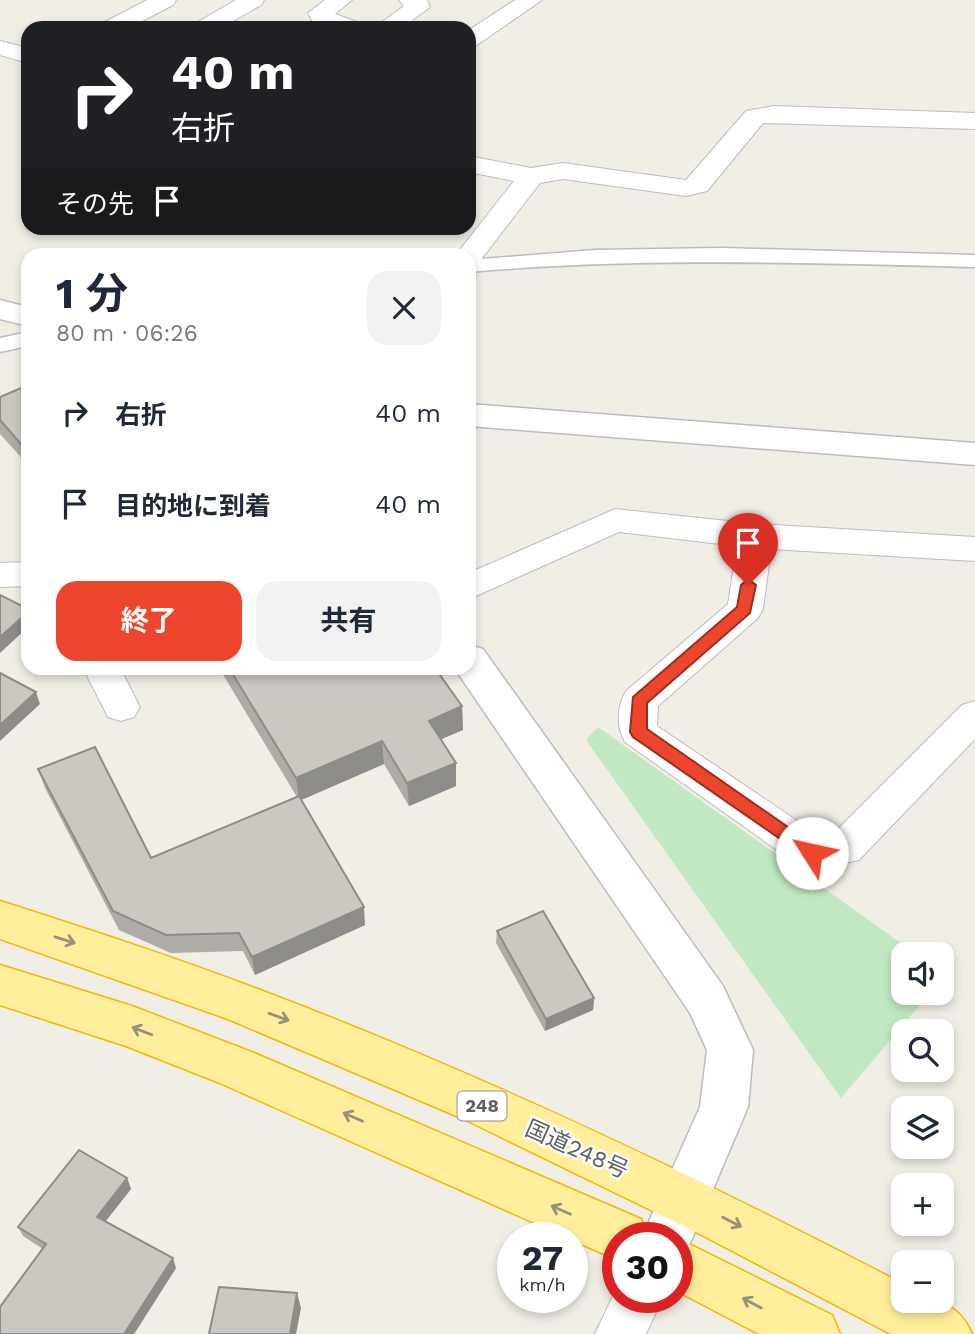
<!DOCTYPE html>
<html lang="ja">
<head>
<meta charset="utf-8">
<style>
  body { margin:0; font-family:"Work Sans","Noto Sans JP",sans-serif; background:#f2f2f3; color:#1f2937; height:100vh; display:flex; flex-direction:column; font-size:26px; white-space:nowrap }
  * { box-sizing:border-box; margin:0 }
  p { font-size:23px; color:#747a83 }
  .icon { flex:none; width:38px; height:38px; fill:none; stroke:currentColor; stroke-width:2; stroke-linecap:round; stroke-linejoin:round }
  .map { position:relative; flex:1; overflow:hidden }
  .side { position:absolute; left:21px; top:248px; width:455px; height:427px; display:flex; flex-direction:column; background:#fff; border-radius:21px; box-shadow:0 4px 10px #0003 }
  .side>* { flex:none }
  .banner { position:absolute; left:21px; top:21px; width:455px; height:214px; border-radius:21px; box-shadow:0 4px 10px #0003; background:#202124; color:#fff; overflow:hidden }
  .fabs { position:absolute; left:891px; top:942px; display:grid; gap:14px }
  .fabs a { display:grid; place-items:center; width:63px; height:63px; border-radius:14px; background:#fff; box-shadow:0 4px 10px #0003; font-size:35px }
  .speed { position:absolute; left:497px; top:1222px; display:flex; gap:14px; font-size:35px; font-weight:700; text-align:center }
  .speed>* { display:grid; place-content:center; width:91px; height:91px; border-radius:50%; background:#fff; box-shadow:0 4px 10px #0003; line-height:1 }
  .speed small { font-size:18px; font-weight:400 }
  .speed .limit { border:10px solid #d22; background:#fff; color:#111 }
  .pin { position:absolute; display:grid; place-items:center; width:60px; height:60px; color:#fff; margin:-72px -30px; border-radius:50% 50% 50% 0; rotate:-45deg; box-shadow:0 0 7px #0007 }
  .pin .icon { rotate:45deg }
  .me { position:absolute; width:77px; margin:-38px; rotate:305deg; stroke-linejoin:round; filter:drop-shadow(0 0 5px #0008) }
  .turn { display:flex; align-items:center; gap:24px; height:147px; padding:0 35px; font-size:32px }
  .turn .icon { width:91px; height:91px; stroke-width:2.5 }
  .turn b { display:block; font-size:49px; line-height:60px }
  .then { display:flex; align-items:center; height:66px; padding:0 35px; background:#0003; gap:14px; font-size:26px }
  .round { display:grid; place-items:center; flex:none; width:74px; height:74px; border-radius:21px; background:#f2f2f3 }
  .summary { display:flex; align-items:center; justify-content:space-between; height:119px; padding:0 35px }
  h1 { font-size:42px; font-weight:700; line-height:52px }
  .button { display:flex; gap:14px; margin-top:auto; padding:14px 35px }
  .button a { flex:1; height:80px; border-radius:21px; background:#ee462c; color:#fff; font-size:28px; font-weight:700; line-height:80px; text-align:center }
  .button a+a { background:#f2f2f3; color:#1f2937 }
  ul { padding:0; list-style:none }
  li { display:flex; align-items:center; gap:21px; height:91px; padding:0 35px }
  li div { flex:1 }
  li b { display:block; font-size:26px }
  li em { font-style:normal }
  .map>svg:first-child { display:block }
</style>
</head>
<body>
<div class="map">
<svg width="975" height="1334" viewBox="0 0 975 1334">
  <rect width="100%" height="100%" fill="#f0eee5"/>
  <path fill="#c1e8c3" d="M598,727L916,954H903V992H931L841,1098L586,740Z"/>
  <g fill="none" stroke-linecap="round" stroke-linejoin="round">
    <g stroke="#babcc1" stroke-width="3">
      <path id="pedestrian" d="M722,248L975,255V267C806,263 638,257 469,272V260L595,250Z
        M28,332V346L0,352V338Z"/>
    </g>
    <g stroke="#babcc1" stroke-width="2">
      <path id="minor" d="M147,0H176L173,5L129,28H99L103,23Z
        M236,0H264L261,5L221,28H192L196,23Z
        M325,0H352L335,14L360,23L364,28H331L312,21L308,13Z
        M399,0H427L430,7L402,28H374L404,6Z
        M515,0H542L477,45L469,47V30Z
        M0,41L28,48V63L0,55Z
        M774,106L975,113V129L763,123L707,191L686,196L563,179L540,183L479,262L469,264V256H455L514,181L469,172V156L531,168L563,163L686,180L746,111Z
        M615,509L756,524L975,537V561L771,549L763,609L758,618L658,706L657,726L818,835L834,833L962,705L975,701V739L859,860L812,870L798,865L625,742C616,727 617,706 626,691L728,604L737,546L619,532L469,599V573Z
        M28,562V586L0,587V563Z
        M83,668H120L140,707L134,717L121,721L108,717Z
        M618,1285V1297H663L646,1334H595Z"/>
    </g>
    <g stroke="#babcc1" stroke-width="3">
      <path id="tertiary" d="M0,300L28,307V326L0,319Z
        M469,404L975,443V465L469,426Z
        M469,645L483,649L723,986L753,1050L748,1107L685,1255L677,1258V1237H642L700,1107L707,1050L690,1013L455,669L469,668Z"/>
    </g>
    <g stroke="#f5b600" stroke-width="3">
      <path id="trunk" d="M0,901C87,929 174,957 260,990C480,1073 694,1175 903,1284V1300C936,1300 958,1301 972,1334H891L698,1233L466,1120L228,1019L0,939Z
        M0,965L132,1006L254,1053L641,1219L648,1237H618V1260L572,1240V1237H566L220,1083L126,1046L0,1005Z
        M677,1238L832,1315L840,1334H759L677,1291Z"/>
    </g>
    <use href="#pedestrian" fill="#fff" fill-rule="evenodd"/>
    <use href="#minor" fill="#fff" fill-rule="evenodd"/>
    <use href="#tertiary" fill="#fff" fill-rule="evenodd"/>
    <use href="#trunk" fill="#ffef9c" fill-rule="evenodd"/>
  </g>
  <path fill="#afaca7" d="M28,385V465L0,434V397Z
    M219,668H435L462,706L463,730L440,739L456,763V786L409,806L384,764L301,800L365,925L255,975L243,951L171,953L119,930L45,788L38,769L151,858L297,797Z
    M497,931L594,998L593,1010L545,1031L496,943Z
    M127,1178L131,1189L105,1222L176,1268L134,1334H0L43,1249L23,1236L18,1227Z"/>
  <path fill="#8e8c88" d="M28,612V627L0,653V637Z
    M36,692L40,704L0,741V725Z
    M462,706L463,730L430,744L429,721Z
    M382,741L384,764L299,801L296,778Z
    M456,763V786L409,806L407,783Z
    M364,907L365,925L255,975L252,957Z
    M594,998L593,1010L545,1031L546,1019Z
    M127,1178L131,1189L101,1227L97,1217Z
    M173,1258L176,1268L134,1334H124Z
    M297,1293L301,1308L296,1334H290Z"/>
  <path fill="#cbc8c2" stroke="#8e8c88" stroke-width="2" d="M28,385V452L0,420V397Z
    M0,595L28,609V612L0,637Z
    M229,668H435L462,706L429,721L456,763L407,783L382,741L296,778Z
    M0,673L36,692L0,725Z
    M95,747L151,858L299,796L364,907L252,957L239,933L166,935L113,911L38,769Z
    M543,911L594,998L546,1019L497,931Z
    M79,1150L127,1178L97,1217L173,1258L124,1334H0V1307L46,1244L18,1227Z
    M219,1287L297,1293L290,1334H209Z"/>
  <defs><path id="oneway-shaft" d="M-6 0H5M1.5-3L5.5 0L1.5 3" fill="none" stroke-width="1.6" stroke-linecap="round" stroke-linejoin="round" transform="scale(1.75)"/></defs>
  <g stroke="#969279">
    <use href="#oneway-shaft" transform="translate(65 940) rotate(17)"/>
    <use href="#oneway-shaft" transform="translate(279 1017) rotate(20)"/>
    <use href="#oneway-shaft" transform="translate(142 1031) rotate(-159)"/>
    <use href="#oneway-shaft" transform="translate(353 1117) rotate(-156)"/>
    <use href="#oneway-shaft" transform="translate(561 1210) rotate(-156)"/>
    <use href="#oneway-shaft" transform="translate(732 1222) rotate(27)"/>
    <use href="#oneway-shaft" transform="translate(752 1303) rotate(-152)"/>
  </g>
  <path fill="#ee462c" stroke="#9b2e1d" stroke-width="2" d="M748,579L756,585L750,613L647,703V729L818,848L821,853L818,858L812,861L633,737L630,732L633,697L737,607L741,585Z"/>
  <g text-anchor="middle" stroke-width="5" stroke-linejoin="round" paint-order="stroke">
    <rect fill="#fff" stroke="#8e9094" stroke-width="2" x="457.5" y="1091.5" width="49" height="29" rx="5"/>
    <g font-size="18" font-weight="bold" fill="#5d6066">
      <text x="482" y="1112">248</text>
    </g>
    <g font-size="23" fill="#5d6066" stroke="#fff">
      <text transform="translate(577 1149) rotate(24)" y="8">国道248号</text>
    </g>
  </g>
</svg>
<div class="fabs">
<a><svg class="icon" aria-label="sound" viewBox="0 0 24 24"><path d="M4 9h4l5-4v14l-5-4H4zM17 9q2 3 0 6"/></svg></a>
<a><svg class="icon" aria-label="search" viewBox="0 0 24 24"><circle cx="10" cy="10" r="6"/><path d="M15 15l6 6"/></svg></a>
<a><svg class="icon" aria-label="layers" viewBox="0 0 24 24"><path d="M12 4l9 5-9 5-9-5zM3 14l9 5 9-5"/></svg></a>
<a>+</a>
<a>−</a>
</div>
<div class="speed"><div>27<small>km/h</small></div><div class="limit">30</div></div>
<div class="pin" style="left:748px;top:585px;background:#d93025"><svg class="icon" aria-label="arrive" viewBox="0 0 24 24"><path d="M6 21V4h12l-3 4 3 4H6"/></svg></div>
<svg class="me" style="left:812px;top:853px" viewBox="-20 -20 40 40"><circle r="19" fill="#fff"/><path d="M0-13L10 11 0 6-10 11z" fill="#ee462c"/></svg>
<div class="banner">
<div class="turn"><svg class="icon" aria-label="right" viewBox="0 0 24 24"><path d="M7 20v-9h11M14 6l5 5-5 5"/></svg><div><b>40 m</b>右折</div></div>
<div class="then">その先<svg class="icon" aria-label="arrive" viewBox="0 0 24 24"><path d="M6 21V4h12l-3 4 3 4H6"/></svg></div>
</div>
<section class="side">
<div class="summary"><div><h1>1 分</h1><p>80 m · 06:26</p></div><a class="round"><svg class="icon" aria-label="close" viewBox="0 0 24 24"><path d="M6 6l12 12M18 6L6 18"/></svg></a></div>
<ul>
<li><svg class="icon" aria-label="right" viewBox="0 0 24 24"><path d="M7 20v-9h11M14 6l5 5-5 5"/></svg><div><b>右折</b></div><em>40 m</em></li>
<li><svg class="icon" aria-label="arrive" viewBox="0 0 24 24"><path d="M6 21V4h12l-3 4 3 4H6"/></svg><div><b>目的地に到着</b></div><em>40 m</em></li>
</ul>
<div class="button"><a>終了</a><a>共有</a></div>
</section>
</div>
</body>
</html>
